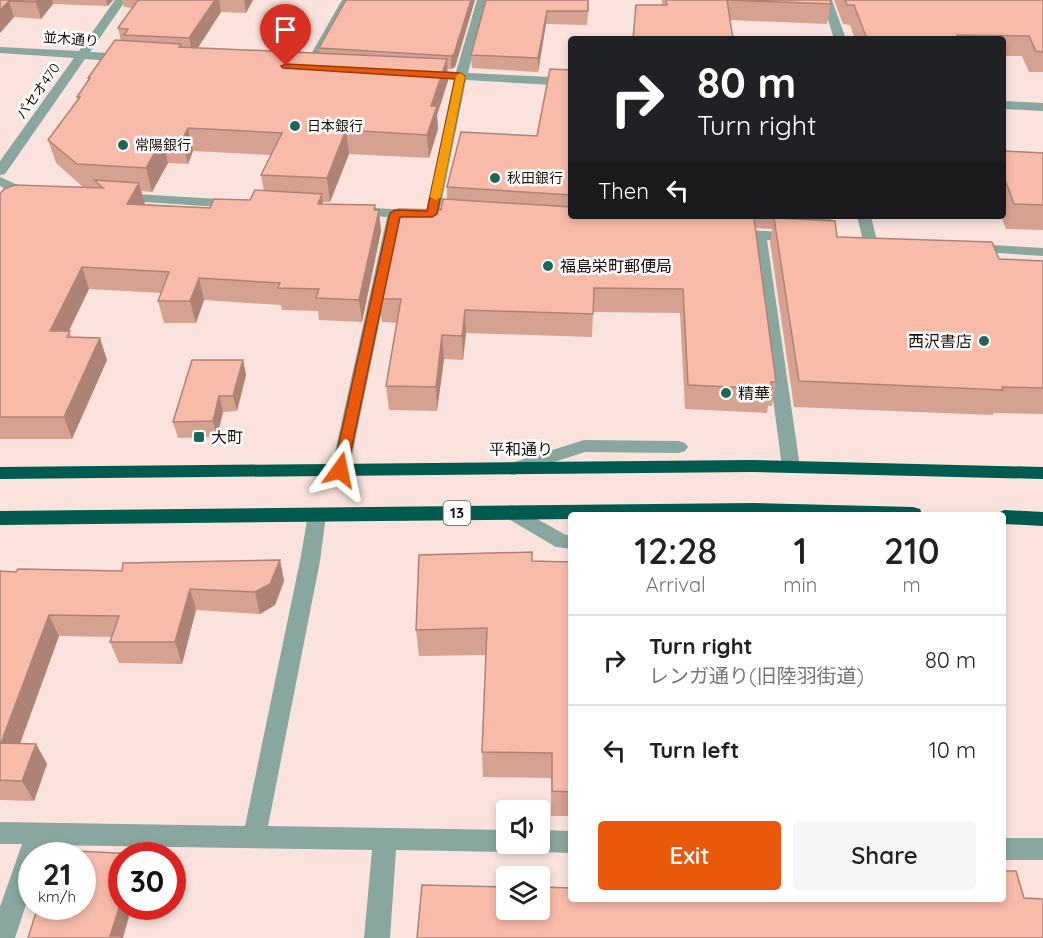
<!DOCTYPE html>
<html lang="en">
<head>
<meta charset="utf-8">
<style>
  body { margin:0; font-family:Quicksand,"Noto Sans JP",sans-serif; background:#f6f6f6; color:#202124; height:100vh; display:flex; flex-direction:column; font-size:22px; white-space:nowrap }
  * { box-sizing:border-box; margin:0 }
  p { font-size:20px; color:#757577 }
  .icon { flex:none; width:33px; height:33px; fill:none; stroke:currentColor; stroke-width:2; stroke-linecap:round; stroke-linejoin:round }
  .map { position:relative; flex:1; overflow:hidden }
  .sheet { position:absolute; left:568px; top:512px; width:438px; height:390px; display:flex; flex-direction:column; background:#fff; border-radius:6px; box-shadow:0 3px 9px #0003 }
  .sheet>* { flex:none }
  .banner { position:absolute; left:568px; top:36px; width:438px; height:183px; border-radius:6px; box-shadow:0 3px 9px #0003; background:#202124; color:#fff; overflow:hidden }
  .controls { position:absolute; left:496px; top:800px; display:grid; gap:12px }
  .controls a { display:grid; place-items:center; width:54px; height:54px; border-radius:6px; background:#fff; box-shadow:0 3px 9px #0003; font-size:30px }
  .speed { position:absolute; left:18px; top:842px; display:flex; gap:12px; font-size:30px; font-weight:700; text-align:center }
  .speed>* { display:grid; place-content:center; width:78px; height:78px; border-radius:50%; background:#fff; box-shadow:0 3px 9px #0003; line-height:1 }
  .speed small { font-size:15px; font-weight:400 }
  .speed .limit { border:9px solid #d22; background:#fff; color:#111 }
  .pin { position:absolute; display:grid; place-items:center; width:51px; height:51px; color:#fff; margin:-62px -26px; border-radius:50% 50% 50% 0; rotate:-45deg; box-shadow:0 0 6px #0007 }
  .pin .icon { rotate:45deg }
  .me { position:absolute; width:66px; margin:-33px; rotate:12deg; stroke-linejoin:round; filter:drop-shadow(0 0 4px #0008) }
  .turn { display:flex; align-items:center; gap:21px; height:126px; padding:0 30px; font-size:27px }
  .turn .icon { width:78px; height:78px; stroke-width:2.5 }
  .turn b { display:block; font-size:42px; line-height:51px }
  .then { display:flex; align-items:center; height:57px; padding:0 30px; background:#0003; gap:12px; font-size:22px }
  .eta { display:flex; justify-content:space-evenly; align-items:center; height:102px; text-align:center }
  .eta b { font-size:36px; font-weight:600; line-height:42px }
  .button { display:flex; gap:12px; margin-top:auto; padding:12px 30px }
  .button a { flex:1; height:69px; border-radius:6px; background:#ea580c; color:#fff; font-size:24px; font-weight:600; line-height:69px; text-align:center }
  .button a+a { background:#f6f6f6; color:#202124 }
  ul { padding:0; list-style:none }
  li { display:flex; align-items:center; gap:18px; height:90px; padding:0 30px; border-top:2px solid #e0e0e0 }
  li div { flex:1 }
  li b { display:block; font-size:22px }
  li em { font-style:normal }
  .map>svg:first-child { display:block }
</style>
</head>
<body>
<div class="map">
<svg width="1043" height="938" viewBox="0 0 1043 938">
  <rect width="100%" height="100%" fill="#fae3dc"/>
  <g fill="none" stroke-linecap="round" stroke-linejoin="round">
    <path fill="#89a69f" fill-rule="evenodd" d="M584,440L679,441L685,443L688,447L685,451L679,453L585,452L514,475L508,474L505,469L508,464Z
      M512,505L566,535H572V549L556,547L505,517L503,512L505,507Z"/>
    <path fill="#89a69f" fill-rule="evenodd" d="M115,0H126L90,52L126,54L132,58L126,62L85,59L5,174L0,175V161L74,58L0,53V47L79,51Z
      M342,0H352L315,68L309,72L305,71L303,68Z
      M477,0H487L468,73L572,78V86L466,80L439,214L432,218L427,216L401,217L349,470L346,475L340,476L334,475L331,470L387,217L356,215L349,211L356,207L426,211L454,79L424,78L418,74L424,70L456,72Z
      M822,0H832L846,39H834Z
      M1004,101L1043,103V111L1004,109Z
      M0,177L20,186L37,188L39,191C28,200 11,192 0,186Z
      M119,193L235,200L242,204L235,208L114,200L112,197Z
      M857,216H871L877,241L875,244L870,245L863,241Z
      M733,229L795,233L802,237L795,241L767,240L800,467L797,471L791,473L785,471L782,467L752,239L728,236L726,233Z
      M973,244L1043,248V256L968,251L966,248Z
      M317,508L324,510L326,515L320,561L268,826L507,830V843H518L515,849L507,852L396,850L390,938H364L372,850L45,845L42,855H32V886L15,938H0V907L22,844H0V822L245,826L300,561L308,515L310,510Z
      M540,830L572,831V853L540,852L532,849L529,843H540Z
      M1004,838H1043V860H1004Z"/>
    <path fill="#015a4e" fill-rule="evenodd" d="M752,460L1043,467V479L752,472L0,479V467Z
      M754,503L913,507L920,509L922,514H572V519L0,525V511Z
      M1004,510L1043,512V526L1004,524V514H996Z"/>
  </g>
  <path fill="#d5a191" fill-rule="evenodd" d="M0,0H113L108,6L53,4L41,19L14,17L0,33Z
    M122,0H253L246,13L221,12L198,48L320,53L319,48L475,0L455,67L451,69H447L448,81L437,115L438,129L429,158L349,154L330,202H323V204L375,210L381,231L362,322L319,320L318,311L282,310L281,305L204,300L196,323H164L158,301L161,293L89,289L69,331L72,337L107,360L72,439H0V194L84,188L56,163L48,140L78,99L77,97L89,80L88,78L121,41L118,28L132,8L124,7ZM193,151L271,155L261,175L264,191L250,200L210,208L144,204L141,191L152,192L168,163L188,164Z
    M486,0H589L587,25L546,24L538,72L472,68L471,55Z
    M662,0H830L831,4L827,24L730,20L662,5Z
    M834,0H1043V72H1029L1022,56H1004V39H855L850,25L843,24Z
    M572,70V216H832L831,221L837,237L999,259L1043,261V414L994,413L993,415L794,407L770,242L772,229L755,228L776,382L772,406H768L767,413L685,409L680,313L593,312L592,337L466,333L463,360L444,359L437,411L389,410L386,386L397,323L382,322L379,299L447,199V187L537,136Z
    M1004,151L1043,153V230L1006,229L1001,216H1004Z
    M243,360L246,375L237,411L223,412L217,437L178,438L173,422Z
    M280,560L284,581L275,605L260,614L196,610L182,664L119,663L110,642L112,637L59,636L20,743L36,744L47,764L34,801L0,800V571H122Z
    M532,561L572,562V816H551V778L483,777L482,752L486,655L419,656L416,630Z"/>
  <path fill="#ae8376" d="M38,0H52L53,4L41,19L36,2Z
    M106,0H113L108,6Z
    M215,0H219L221,12L193,55L189,38Z
    M244,0H253L246,13Z
    M471,0H475L455,67L451,69V56Z
    M9,1L14,17L0,33V10Z
    M547,11L546,24L538,72V58Z
    M447,59L448,81L437,115L438,129L429,158L427,135L431,106Z
    M188,128L193,151L188,164L182,140Z
    M346,130L349,154L330,202L327,178Z
    M162,140L168,163L152,192L146,168Z
    M139,183L145,204H127Z
    M322,194L324,215L318,204Z
    M375,205L377,222L379,210L381,231L362,322L359,300Z
    M82,267L89,289L58,353L50,331Z
    M199,278L204,300L196,323L190,301Z
    M465,310L466,333L463,360L462,336Z
    M442,335L444,359L437,411L436,387Z
    M100,338L107,360L72,439L64,417Z
    M243,360L246,375L237,411L233,396Z
    M219,396L223,412L217,437L213,421Z
    M280,560L284,581L275,605L260,614L255,592Z
    M190,589L196,610L182,664L175,642Z
    M49,615L59,636L13,763L1,743Z
    M36,744L47,764L34,801L22,781Z
    M122,899V906H132L123,938H111L110,936Z"/>
  <path fill="#f8bba9" stroke="#ae8376" stroke-width="1.5" d="M0,0H38L36,2L9,1L0,10Z
    M138,0H215L189,38L124,35L128,29L118,28Z
    M346,0H471L454,54L451,56L319,48Z
    M486,0H588V11H547L538,58L471,55Z
    M666,0H830L831,4L727,0L733,39H633L636,5H667Z
    M845,0H1043V52L1036,51L1029,36L957,35L959,39H867L854,5H847Z
    M115,40L181,44L179,47L447,59L431,106H437L427,135L346,130L327,178L261,175L282,133L188,128L182,140H162L146,168L77,164L48,140L80,97H77L90,78H88Z
    M550,69L572,70V195L447,187L461,132L537,136Z
    M1004,151L1043,153V205L1014,204L1004,177Z
    M94,180L139,183L127,204L210,208L214,199L250,200L255,190L322,194L318,204L375,205L374,210H379L359,300L316,298L319,289L278,288L280,283L199,278L190,301H158L169,272L82,267L50,331H70L67,337L100,338L64,417H0V194L4,189L15,185L103,188Z
    M443,199L572,207V216H721L754,218L776,382H771L772,389L688,385L683,289L594,288L593,314L465,310L462,336L442,335L436,387L386,386L401,299H379L398,209L441,210Z
    M774,218L835,221L837,237L992,242L999,259L1043,261V388L1002,387L1003,390L799,381Z
    M192,360H243L233,396H219L213,421L173,422Z
    M532,552V561L572,562V792L552,791V753L482,752L487,628L416,630L419,555Z
    M280,560L270,584L255,592L190,589L175,642H110L119,616L49,615L1,743L36,744L22,781L0,780V571L16,572L18,569L122,571L123,563Z
    M57,850L135,854V855H122V899L110,936H122L121,938H28L38,906H82V855H55Z
    M1004,871H1016L1024,898L1043,899V938H417L422,885L507,887V909H540V887L572,888V898H1004Z"/>
  <path fill="#ea580c" stroke="#983908" stroke-width="1.5" d="M286,64L460,73L465,76L437,214L432,217H400L347,470L340,475L333,470L390,213L395,210L427,211L455,79L283,68L281,66Z"/>
  <path fill="#f59e0b" d="M460,73L465,76L441,197L436,200L430,197L456,76Z"/>
  <g fill="#1f665a" stroke="#fff" stroke-width="2">
    <circle cx="295" cy="126" r="6"/>
    <circle cx="123" cy="145" r="6"/>
    <circle cx="495" cy="178" r="6"/>
    <circle cx="548" cy="266" r="6"/>
    <circle cx="984" cy="341" r="6"/>
    <circle cx="726" cy="393" r="6"/>
    <rect x="193" y="431" width="12" height="12" rx="3"/>
  </g>
  <g text-anchor="middle" stroke-width="5" stroke-linejoin="round" paint-order="stroke">
    <g font-size="14" fill="#1a0d0a" stroke="#fff">
      <text transform="translate(71 39) rotate(4)" y="5">並木通り</text>
      <text transform="translate(38 91) rotate(-55)" y="5">パセオ470</text>
    </g>
    <g font-size="14" fill="#1a0d0a" stroke="#fff" text-anchor="start">
      <text x="307" y="131">日本銀行</text>
      <text x="135" y="150">常陽銀行</text>
      <text x="507" y="183">秋田銀行</text>
    </g>
    <rect fill="#fff" stroke="#5f5654" stroke-width="1.5" x="443.5" y="501" width="27" height="24" rx="4.5"/>
    <g font-size="15" font-weight="bold" fill="#1a0d0a">
      <text x="457" y="518">13</text>
    </g>
    <g font-size="16" fill="#1a0d0a" stroke="#fff" text-anchor="start">
      <text x="560" y="272">福島栄町郵便局</text>
      <text x="972" y="347" text-anchor="end">西沢書店</text>
      <text x="738" y="399">精華</text>
      <text x="211" y="443">大町</text>
    </g>
    <g font-size="16" fill="#1a0d0a" stroke="#fff">
      <text x="521" y="455">平和通り</text>
    </g>
  </g>
</svg>
<div class="controls">
<a><svg class="icon" aria-label="sound" viewBox="0 0 24 24"><path d="M4 9h4l5-4v14l-5-4H4zM17 9q2 3 0 6"/></svg></a>
<a><svg class="icon" aria-label="layers" viewBox="0 0 24 24"><path d="M12 4l9 5-9 5-9-5zM3 14l9 5 9-5"/></svg></a>
</div>
<div class="speed"><div>21<small>km/h</small></div><div class="limit">30</div></div>
<div class="pin" style="left:286px;top:66px;background:#d93025"><svg class="icon" aria-label="arrive" viewBox="0 0 24 24"><path d="M6 21V4h12l-3 4 3 4H6"/></svg></div>
<svg class="me" style="left:340px;top:470px" viewBox="-20 -20 40 40"><path d="M0-17L14 15 0 8-14 15z" fill="#ea580c" stroke="#fff" stroke-width="4"/></svg>
<div class="banner">
<div class="turn"><svg class="icon" aria-label="right" viewBox="0 0 24 24"><path d="M7 20v-9h11M14 6l5 5-5 5"/></svg><div><b>80 m</b>Turn right</div></div>
<div class="then">Then<svg class="icon" aria-label="left" viewBox="0 0 24 24"><path d="M17 20v-9H6M10 6l-5 5 5 5"/></svg></div>
</div>
<section class="sheet">
<div class="eta">
<div><b>12:28</b><p>Arrival</p></div>
<div><b>1</b><p>min</p></div>
<div><b>210</b><p>m</p></div>
</div>
<ul>
<li><svg class="icon" aria-label="right" viewBox="0 0 24 24"><path d="M7 20v-9h11M14 6l5 5-5 5"/></svg><div><b>Turn right</b><p>レンガ通り(旧陸羽街道)</p></div><em>80 m</em></li>
<li><svg class="icon" aria-label="left" viewBox="0 0 24 24"><path d="M17 20v-9H6M10 6l-5 5 5 5"/></svg><div><b>Turn left</b></div><em>10 m</em></li>
</ul>
<div class="button"><a>Exit</a><a>Share</a></div>
</section>
</div>
</body>
</html>
